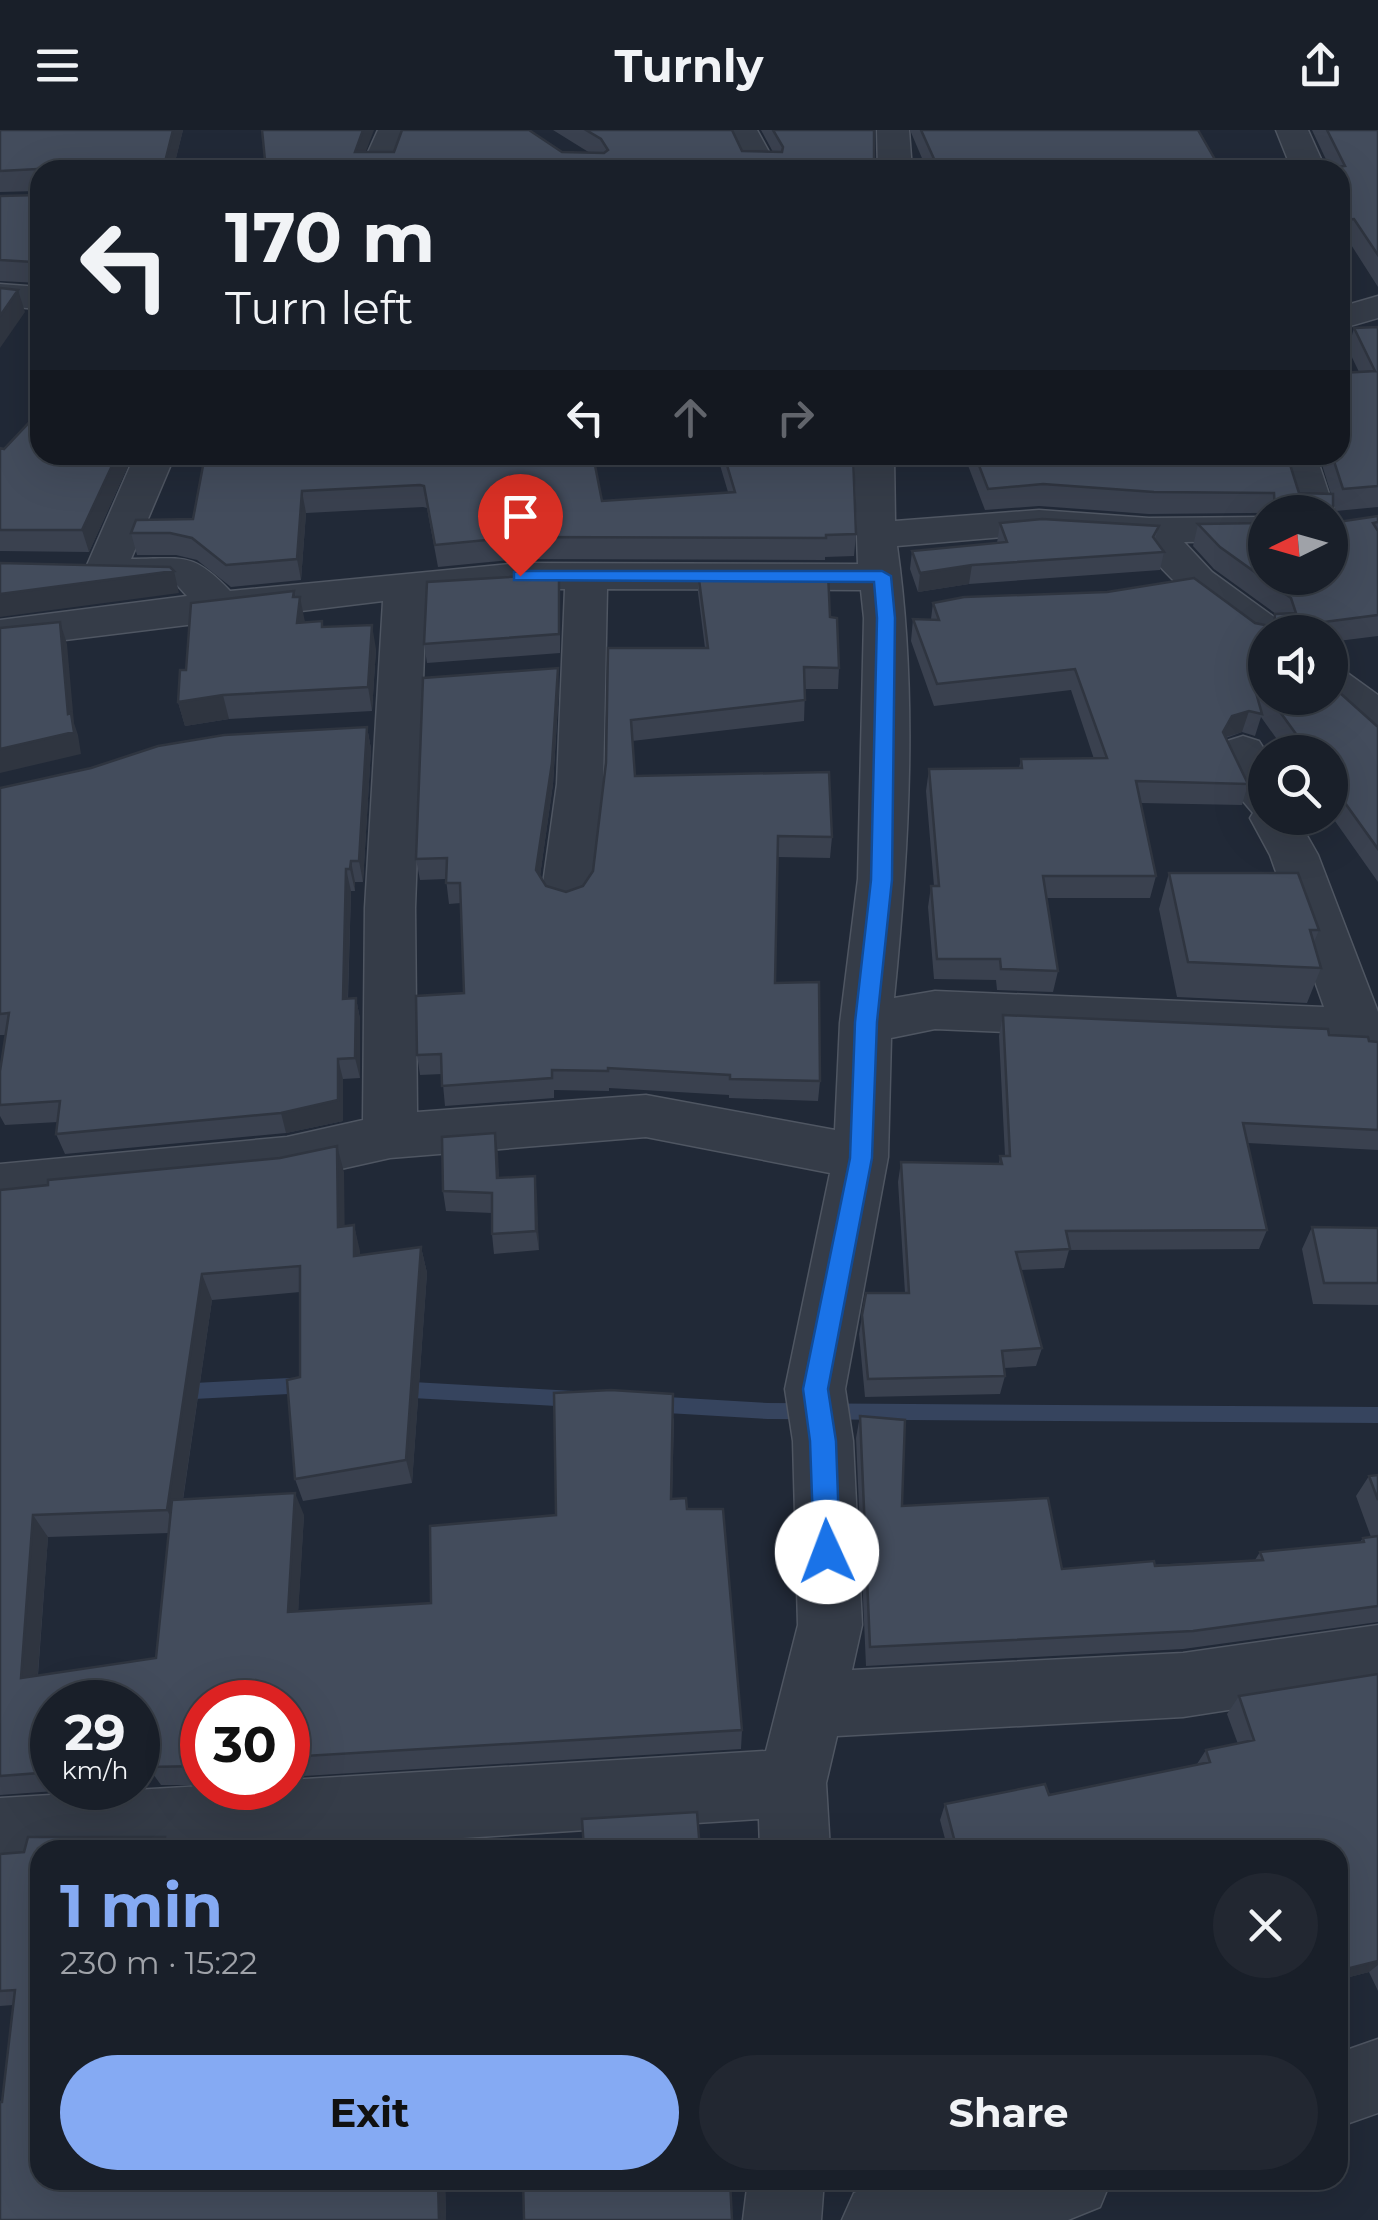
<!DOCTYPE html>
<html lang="en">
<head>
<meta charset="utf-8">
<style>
  body { margin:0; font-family:Montserrat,sans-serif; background:#222731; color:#f1f3f6; height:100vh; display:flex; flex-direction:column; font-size:38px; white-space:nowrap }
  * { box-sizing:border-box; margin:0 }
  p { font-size:32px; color:#9fa2a8 }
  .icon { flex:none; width:55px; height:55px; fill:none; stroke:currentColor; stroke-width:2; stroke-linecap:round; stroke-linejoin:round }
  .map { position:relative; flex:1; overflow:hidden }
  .sheet { position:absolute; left:30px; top:1710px; width:1318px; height:350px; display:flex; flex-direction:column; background:#191f29; border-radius:30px; box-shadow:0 10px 40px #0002,0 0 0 2px #373d46 }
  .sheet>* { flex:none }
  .top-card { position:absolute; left:30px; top:30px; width:1320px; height:305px; border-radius:30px; box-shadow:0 10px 40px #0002,0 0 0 2px #373d46; background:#191f29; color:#f1f3f6; overflow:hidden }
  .needle { width:65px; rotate:265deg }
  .tools { position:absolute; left:1248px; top:365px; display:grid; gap:20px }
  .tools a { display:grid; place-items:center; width:100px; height:100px; border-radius:50%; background:#191f29; box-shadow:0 10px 40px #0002,0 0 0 2px #373d46; font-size:50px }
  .speed { position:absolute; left:30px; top:1550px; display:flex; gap:20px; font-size:50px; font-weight:700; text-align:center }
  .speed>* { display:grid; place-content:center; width:130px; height:130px; border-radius:50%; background:#191f29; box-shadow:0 10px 40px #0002,0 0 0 2px #373d46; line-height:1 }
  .speed small { font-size:25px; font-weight:400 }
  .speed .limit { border:15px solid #d22; background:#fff; color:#111 }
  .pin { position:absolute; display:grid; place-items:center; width:85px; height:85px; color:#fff; margin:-102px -42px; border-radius:50% 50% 50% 0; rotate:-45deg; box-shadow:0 0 10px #0007 }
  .pin .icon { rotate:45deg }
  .me { position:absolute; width:110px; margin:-55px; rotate:358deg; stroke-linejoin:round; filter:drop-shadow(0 0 8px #0008) }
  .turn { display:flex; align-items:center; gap:35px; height:210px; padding:0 30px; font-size:45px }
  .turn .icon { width:130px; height:130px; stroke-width:2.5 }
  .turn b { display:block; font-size:70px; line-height:85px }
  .lanes { display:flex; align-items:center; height:95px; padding:0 30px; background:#0003; justify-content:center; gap:50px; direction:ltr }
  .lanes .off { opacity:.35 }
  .round { display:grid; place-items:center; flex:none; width:105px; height:105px; border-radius:52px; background:#222731 }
  .head { display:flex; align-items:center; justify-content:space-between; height:170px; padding:0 30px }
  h1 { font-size:60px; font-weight:700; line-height:75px; color:#85aaf3 }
  .action { display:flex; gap:20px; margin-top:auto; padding:20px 30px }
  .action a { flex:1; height:115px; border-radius:60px; background:#85aaf3; color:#111; font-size:40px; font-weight:700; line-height:115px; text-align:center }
  .action a+a { background:#222731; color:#f1f3f6 }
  header { display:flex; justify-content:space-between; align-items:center; height:130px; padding:0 30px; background:#191f29; font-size:45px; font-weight:700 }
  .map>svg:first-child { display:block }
</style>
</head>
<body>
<header><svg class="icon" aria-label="menu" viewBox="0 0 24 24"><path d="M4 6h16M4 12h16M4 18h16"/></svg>Turnly<svg class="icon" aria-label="share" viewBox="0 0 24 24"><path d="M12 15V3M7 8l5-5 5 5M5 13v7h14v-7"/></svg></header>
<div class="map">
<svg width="1378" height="2090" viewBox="0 0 1378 2090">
  <rect width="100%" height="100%" fill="#212937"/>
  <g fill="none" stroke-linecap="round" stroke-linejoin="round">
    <path fill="#36445e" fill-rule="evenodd" d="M309,1247L316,1249L318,1255L316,1261L309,1263L175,1270L168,1268L166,1262L168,1256L175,1254Z
      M395,1251L574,1261L581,1263L584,1269L581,1275L574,1277L395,1267L388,1265L386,1259L388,1253Z
      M650,1266L768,1273L1378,1277V1293L768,1289L650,1282L643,1280L640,1274L643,1268Z"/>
    <g stroke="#4f5662" stroke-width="3">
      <path id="minor" d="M378,0H410L394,40H360Z
        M725,0H757L779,40H745Z
        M877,0H909L912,40H878Z
        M1276,0H1308L1326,40H1292Z
        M0,154L40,157V179L0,176Z
        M1378,166V188L1340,199V177Z
        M135,325H175L131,429C184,429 192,421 230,461L520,433L858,434L854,325H894L895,391L1039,380L1149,388L1265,387V411L1184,412L1212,442L1281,492L1287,502H1265V516C1219,503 1169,446 1137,412L1039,404L897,416C918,563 909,720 894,868L935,861L1324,877L1270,725L1250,688L1253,683L1242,670L1220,622L1227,611L1243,606L1259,611L1266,622L1265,688H1297L1318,725L1378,882V930L1348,917L935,899L891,908L888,1027L845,1259L853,1311L862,1495L852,1540L1183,1523L1378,1495V1557L1183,1587L837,1606L826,1653L830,1720H760L759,1689L275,1720H40V1735L0,1738V1668L202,1656L288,1658V1650L766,1621L798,1495L793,1311L785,1259L830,1043L646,1007L390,1028L287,1051L0,1078V1034L287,1007L363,990L365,778L383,471L0,518V490L187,466L177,455H105L90,451L84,442ZM520,459H565L557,654L542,761L549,773L566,779L583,773L590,761L603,654L607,459L861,460L864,488L858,749L840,893L835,1000L646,965L417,982L415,778L426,467Z
        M1276,325H1316L1335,382L1330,390V382H1295Z
        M1330,537L1346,542L1378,565V602L1362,598L1321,568H1330Z
        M1378,1909V1983L1338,1997V1923Z
        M748,2050H824L821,2090H743Z
        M1111,2050L1100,2077L1068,2090H842L854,2063L881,2051Z"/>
    </g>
    <use href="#minor" fill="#353c48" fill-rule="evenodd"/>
  </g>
  <path fill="#3a414f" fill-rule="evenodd" d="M0,0H183L173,40H40L39,153L0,151V66L37,65V61L0,62Z
    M553,0H732L742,21L773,22L761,0H874V40L366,22L590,23Z
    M910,0H1198L1221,40H927Z
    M1312,0H1378V157L1348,110L1340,111V40H1331Z
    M1378,197V377L1336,381L1333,372V388L1338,392L1378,386V506L1330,512V502H1265V568H1330L1378,597V752L1330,684V622H1286L1261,587L1255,606L1242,602L1226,608L1248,654L1242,675L1141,673L1156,746L1150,768H1046L1058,841L1053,862L997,860L996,850L934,849L928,777L931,756H934L926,661L929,639L1019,638L1021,629H1094L1071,560L934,576L911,511L913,489H931L933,473L1255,493L1272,497L1276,484L1214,439L1193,416L1198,394L1265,448L1330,382L1149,384L1039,376L985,380L964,325H1287L1299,363L1331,364L1319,325H1340L1359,242L1348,219L1354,198Z
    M0,318L40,325H133L89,422L0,421Z
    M205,325L602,371L728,362L717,325H853L856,404L854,426L825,427V430L520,429L438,437L427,378L423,377L306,383L301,450L231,457L197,430L176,425H137L131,403L193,389Z
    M1000,393L1159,396L1155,410L1164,422L1160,440L969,454L918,462L910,439L912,421L997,413Z
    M698,442L830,487L839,538L838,559H805L804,591L632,611L635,646L832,707L830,728L778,727L775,853L820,951L818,971L729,968V965L609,958V961L554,960V968L445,976L442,944L420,945L417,925L464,863L461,773L449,774L446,749L420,750L416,729L559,559L553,654L540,746L546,756L566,762L583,756L593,741L606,633L608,518H705L698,463Z
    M294,461L305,493L322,491L323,497L376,519L372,581L229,589L185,596L178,572L186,540Z
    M560,463V523L427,533L424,514Z
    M367,597L371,619L363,752H355V761H351L348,869L356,868L360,889V948L343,949V991L286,1003L65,1024L56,1004L58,992L5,995L0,986V941L6,905H0V658Z
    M1169,743L1319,800L1314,812L1321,838L1307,873L1177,867L1159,779Z
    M1003,885L1329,905L1378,912V1020L1247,1013L1267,1100L1259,1119L1069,1120L1064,1138L1021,1140L1042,1218L1036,1236L1004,1238L1005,1246L1000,1264L865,1267L859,1204L866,1163H905L898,1052L901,1032L999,1034L1000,1026H1005L999,906Z
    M495,1003L499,1048L535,1046L539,1120L494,1124L492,1104V1083L446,1081L443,1061Z
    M344,1042V1096L354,1095L360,1125L421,1117L427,1143L412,1353L303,1371L295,1349L300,1247V1162L212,1170L183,1370L304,1385L298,1482L431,1473L556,1385L674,1288L672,1369L687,1379L742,1600L741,1619L288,1647V1572H202V1655H161L148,1637L151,1609L138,1611V1572H52V1658H69V1660L0,1665V1060ZM169,1403L156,1528L38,1545L48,1407Z
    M1312,1097L1378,1098V1175L1313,1174L1302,1119Z
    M860,1286L902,1376L1062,1439L1255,1430L1260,1422L1360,1412L1363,1408L1371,1407L1356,1366L1369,1346L1378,1345V1492L1183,1519L866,1536L856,1308Z
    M1378,1544V1861L1369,1842L1338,1850V1720H948L940,1690L945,1674L1049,1665L1197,1634L1206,1620L1238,1614L1227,1584L1239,1566Z
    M0,1724L40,2050H445L446,2090H0L2,1972L13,1875L0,1876Z"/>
  <path fill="#2f3540" d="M173,0H183L173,40H163Z
    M363,0H374L359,40L355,22Z
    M40,104V151L39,153L33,132Z
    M18,160L25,182L0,218V186Z
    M117,325H133L89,422L82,400Z
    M302,361L306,383L301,450L297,429Z
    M972,435L969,454L918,462L920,443Z
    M174,441L179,463L0,487V464Z
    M294,461L298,483L300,467L305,492L302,518L293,467Z
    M60,492L67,514L74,593L78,605L81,624L0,643V619L68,584Z
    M372,495L376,519L372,581L368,557Z
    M558,538L559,559L553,654L538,760L536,740Z
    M223,565L229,589L185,596L178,572Z
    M1249,581L1242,602L1226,607L1223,602L1232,586Z
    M367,597L371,619L363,752L359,731Z
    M351,731L355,752V761L350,739Z
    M346,739L351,761L347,890L343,869Z
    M356,868L360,889V948L355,928Z
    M338,929L343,949V991L286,1003L281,983Z
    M495,1003L498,1023L500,1069L497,1048Z
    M337,1016L344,1042L345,1122L338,1097Z
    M535,1046L537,1066L539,1120L536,1101Z
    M354,1095L360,1121L361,1151L354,1126Z
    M421,1117L427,1143L412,1353L406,1330Z
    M202,1144L212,1170L178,1402L167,1380Z
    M295,1363L304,1385L297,1503L288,1482Z
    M33,1385L48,1407L36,1567L21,1548Z
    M165,1707L174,1720H163Z
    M1378,1831V1835L1369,1842L1338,1850V1841Z
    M438,2050H445L446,2090H439Z"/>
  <path fill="#434c5c" stroke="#2f3540" stroke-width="2.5" d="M0,0H173L163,40H40V104L33,132L0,130V66L37,65V39L0,41Z
    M262,0H363L355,22H394L402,0H529L562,22L604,23L608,20L601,9L586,0H732L742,21L782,22L783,17L773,0H874V40H266Z
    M921,0H1198L1221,40H939Z
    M1327,0H1378V125L1354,89L1340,90V40H1337L1335,37L1345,36Z
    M0,158L18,160L0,186Z
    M1378,197V356L1343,359L1332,325H1340V243L1375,241L1354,198Z
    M40,281V325H117L82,400H0V318L4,319Z
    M205,325H593L602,371L735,362L724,325H853L856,404L826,405V408L518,407L435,415L424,356L420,355L302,361L297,429L226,435L192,408L170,403H131L136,390L193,389Z
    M975,325H1287L1299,363L1333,364V388L1338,392L1378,386V392L1373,393L1378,401V485L1270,499L1274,502H1265V561L1249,538L1262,584L1249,581L1232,586L1223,602L1248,654L1136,651L1156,746H1043L1058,841L1001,839L1000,829H937L931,756H939L929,639L1022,638L1021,629L1107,628L1075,539L937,554L913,489L939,490L933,473L964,467L1107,462L1194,448L1255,493L1274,497L1275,484L1296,483L1291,468L1220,417L1198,394L1265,393V448H1330V382H1275L1274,363L1154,362L1043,354L988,359Z
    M1042,389L1159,396L1153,407L1164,422L972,435L920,443L912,421L1007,412L1000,393Z
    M0,433L170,437L174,441L0,464Z
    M698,442H828L830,487L837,488L839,538L804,537L805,570L631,590L635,646L829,642L832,707L778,706L775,853L819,852L820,951L730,949V945L608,938V941L552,940V948L442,956L441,924L417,925L416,866L464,863L460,753H446L447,728L416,729L423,548L558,538L552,633L536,740L546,756L566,762L583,756L593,741L606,633L608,518H708Z
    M559,444V504L424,514L427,452Z
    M294,461L293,467H300L297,493L322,491V497L372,495L368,557L223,565L178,572L180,540H186L191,473Z
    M60,492L68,584L71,583L74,602L0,619V498Z
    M1330,554L1378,597V719L1330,652V622H1309L1270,568H1330Z
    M367,597L359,731H351L350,739H346L343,869L356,868L355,928L338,929V970L281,983L56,1004L60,971L0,975V941L9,883L0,884V658L91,638L158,616L224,605Z
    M1169,743H1298L1319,800H1310L1321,838L1188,832Z
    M1003,885L1328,899L1329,905L1368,907L1369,911L1378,912V1000L1243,993L1267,1100L1066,1101L1070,1119L1016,1122L1042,1218L1002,1221L1005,1246L868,1249L862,1185L866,1163H909L901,1032L1002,1034L1000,1026H1010Z
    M495,1003L497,1048L535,1046L536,1101L492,1104V1063L443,1061L442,1007Z
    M337,1016L338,1097L354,1095V1126L421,1117L406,1330L295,1349L287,1250L300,1247V1136L202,1144L167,1380L33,1385L21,1548L156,1528L172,1370L295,1363L288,1482L431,1473L430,1396L556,1385L554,1263L611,1260L673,1264L671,1369L686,1368L687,1379H723L742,1600L288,1627V1572H202V1636L148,1637L153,1588L138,1590V1572H52V1642L0,1646V1060L48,1055V1050L280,1028Z
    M1312,1097L1378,1098V1153H1324Z
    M860,1286L905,1290L902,1376L1048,1368L1062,1439L1154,1431L1155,1436L1263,1430L1260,1422L1364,1412L1363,1408L1378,1406V1476L1193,1501L870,1517Z
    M1378,1345V1370L1369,1346Z
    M1378,1544V1831L1338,1841V1720H957L945,1674L1045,1654L1049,1665L1210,1632L1206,1620L1254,1610L1239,1566Z
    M697,1682L700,1720H584L582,1689Z
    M28,1707H165L163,1720H40V2050H438L439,2090H0V1972H2L15,1860L0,1861V1724L24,1722Z
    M523,2050H730L732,2090H524Z"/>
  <path fill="#1a73e8" stroke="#114b97" stroke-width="2.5" d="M520,441H882L891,446L895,488L892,750L877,892L872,1028L828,1259L836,1311L840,1422L836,1430L827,1434L818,1430L814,1422L810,1311L803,1259L850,1028L855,892L871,750L877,488L874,452L514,450V442Z"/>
</svg>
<div class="tools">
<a><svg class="needle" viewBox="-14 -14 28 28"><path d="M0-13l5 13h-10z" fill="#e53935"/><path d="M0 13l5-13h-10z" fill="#9fa2a8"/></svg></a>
<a><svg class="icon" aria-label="sound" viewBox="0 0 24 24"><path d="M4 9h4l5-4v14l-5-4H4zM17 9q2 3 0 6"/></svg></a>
<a><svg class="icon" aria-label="search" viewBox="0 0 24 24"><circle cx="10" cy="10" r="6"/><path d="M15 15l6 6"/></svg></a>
</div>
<div class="speed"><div>29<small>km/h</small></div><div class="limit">30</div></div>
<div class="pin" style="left:520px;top:446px;background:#d93025"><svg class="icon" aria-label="arrive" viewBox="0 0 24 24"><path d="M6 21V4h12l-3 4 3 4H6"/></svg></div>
<svg class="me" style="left:827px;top:1422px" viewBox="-20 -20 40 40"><circle r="19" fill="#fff"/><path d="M0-13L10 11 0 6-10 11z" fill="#1a73e8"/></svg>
<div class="top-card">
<div class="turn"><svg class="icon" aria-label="left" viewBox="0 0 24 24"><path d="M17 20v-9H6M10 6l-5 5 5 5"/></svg><div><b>170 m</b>Turn left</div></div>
<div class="lanes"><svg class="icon" aria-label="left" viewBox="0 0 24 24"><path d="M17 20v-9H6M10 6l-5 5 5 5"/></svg><svg class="icon off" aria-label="ahead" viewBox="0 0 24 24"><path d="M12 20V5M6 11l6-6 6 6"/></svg><svg class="icon off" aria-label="right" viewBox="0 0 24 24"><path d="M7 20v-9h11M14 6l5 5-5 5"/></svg></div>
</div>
<section class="sheet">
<div class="head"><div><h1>1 min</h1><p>230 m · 15:22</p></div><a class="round"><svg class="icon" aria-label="close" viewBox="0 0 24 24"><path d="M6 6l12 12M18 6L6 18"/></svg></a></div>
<div class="action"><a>Exit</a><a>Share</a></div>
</section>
</div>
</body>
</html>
